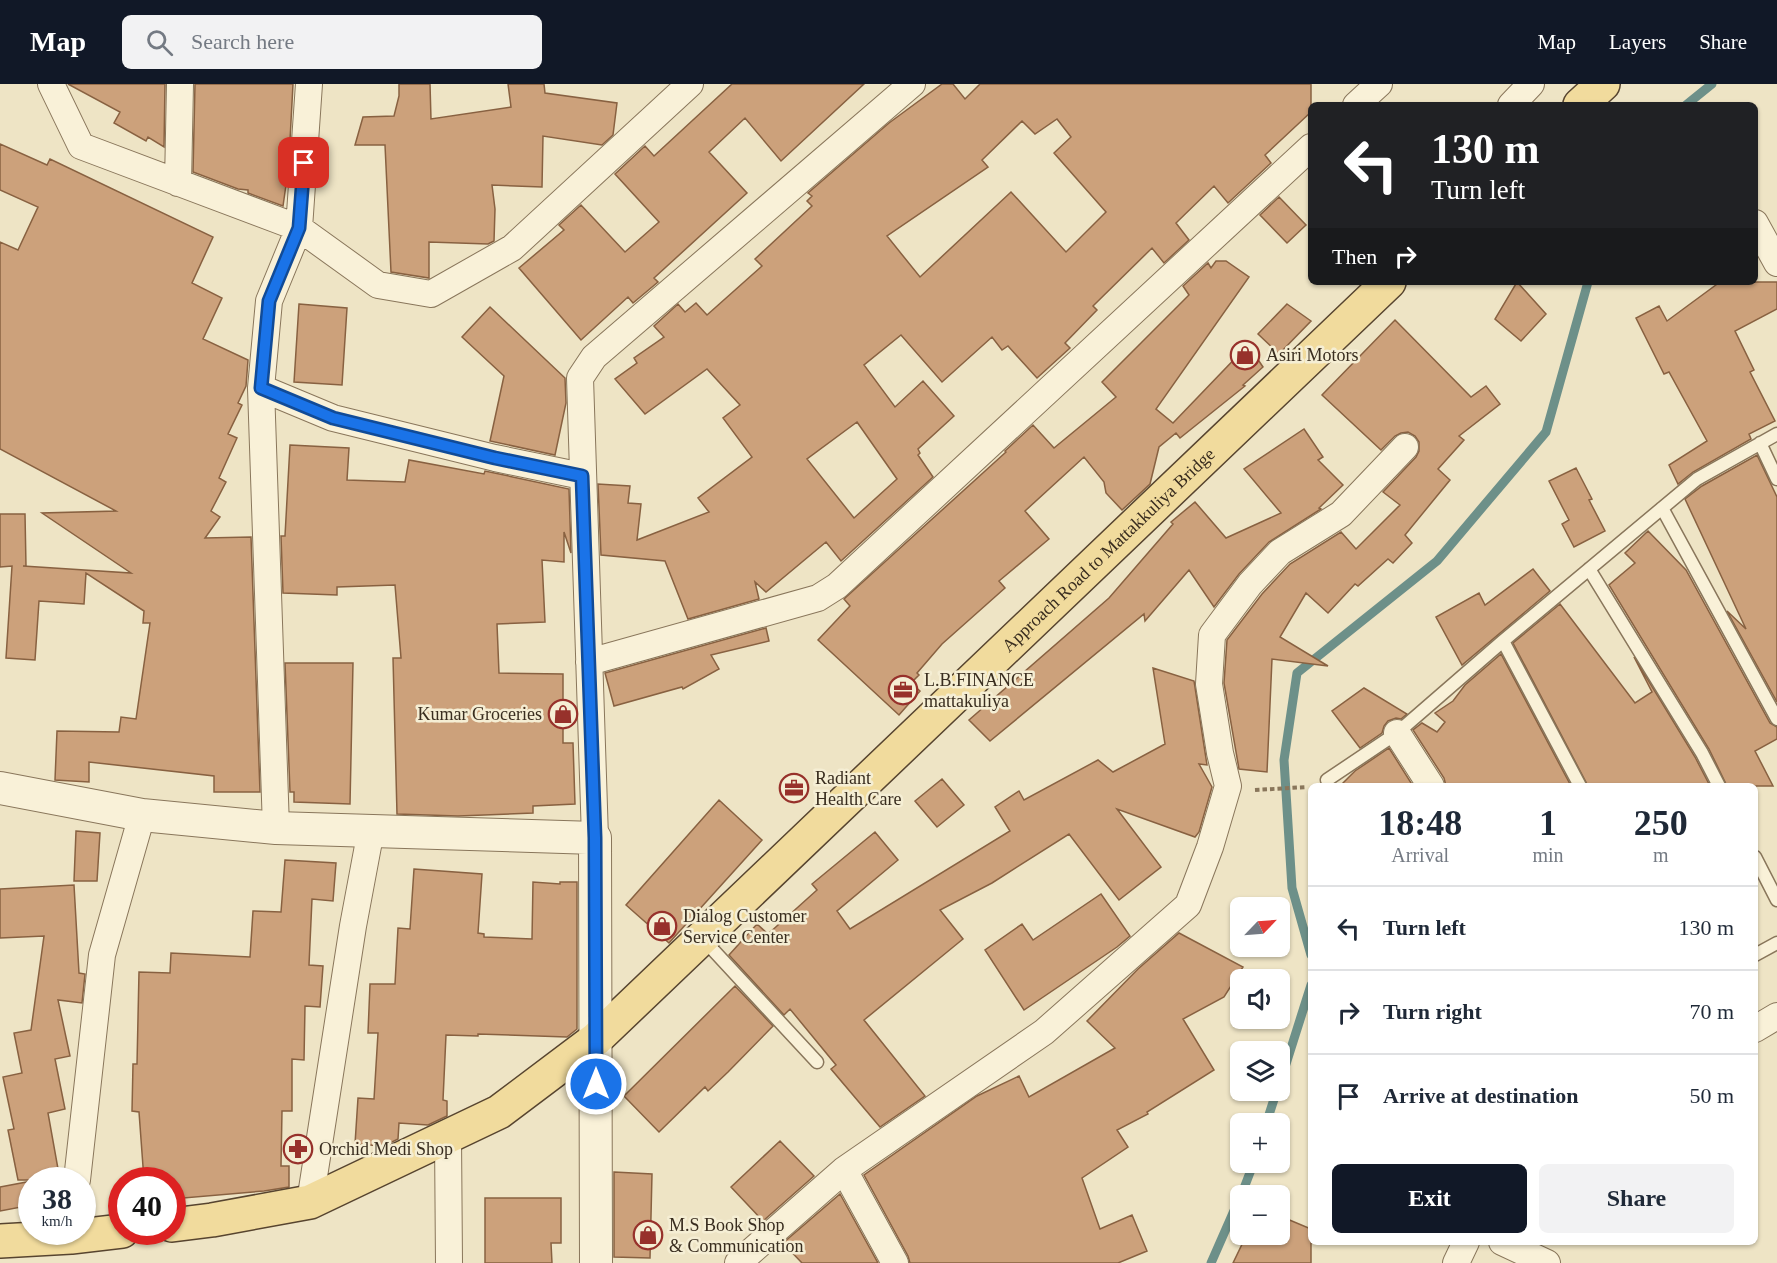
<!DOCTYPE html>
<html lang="en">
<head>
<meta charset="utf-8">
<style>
  body { margin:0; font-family:"Times New Roman",serif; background:#f2f2f3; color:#1f2937; height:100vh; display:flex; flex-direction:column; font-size:22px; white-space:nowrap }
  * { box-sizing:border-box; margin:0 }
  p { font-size:20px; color:#747a83 }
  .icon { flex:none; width:33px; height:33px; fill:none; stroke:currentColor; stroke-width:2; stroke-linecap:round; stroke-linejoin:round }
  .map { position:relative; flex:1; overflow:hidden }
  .sheet { position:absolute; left:1308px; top:699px; width:450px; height:462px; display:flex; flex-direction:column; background:#fff; border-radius:9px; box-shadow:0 2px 4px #0004 }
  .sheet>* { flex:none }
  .top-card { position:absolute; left:1308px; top:18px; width:450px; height:183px; border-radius:9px; box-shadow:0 2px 4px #0004; background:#202124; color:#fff; overflow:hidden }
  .needle { width:39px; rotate:65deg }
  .fabs { position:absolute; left:1230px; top:813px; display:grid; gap:12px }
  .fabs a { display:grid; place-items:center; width:60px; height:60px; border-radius:9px; background:#fff; box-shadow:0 2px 4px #0004; font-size:30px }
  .speed { position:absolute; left:18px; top:1083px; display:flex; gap:12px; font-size:30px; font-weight:700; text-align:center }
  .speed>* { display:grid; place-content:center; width:78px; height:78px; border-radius:50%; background:#fff; box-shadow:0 2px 4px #0004; line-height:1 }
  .speed small { font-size:15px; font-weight:400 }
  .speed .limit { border:9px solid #d22; background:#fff; color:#111 }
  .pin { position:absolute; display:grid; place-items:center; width:51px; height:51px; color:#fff; margin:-26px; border-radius:12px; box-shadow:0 3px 9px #0006 }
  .me { position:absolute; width:66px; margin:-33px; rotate:0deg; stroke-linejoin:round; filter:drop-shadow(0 0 4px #0008) }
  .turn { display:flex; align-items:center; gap:21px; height:126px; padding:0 24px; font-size:27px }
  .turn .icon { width:78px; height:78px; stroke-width:2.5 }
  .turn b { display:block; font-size:42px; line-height:51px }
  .then { display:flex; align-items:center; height:57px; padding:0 24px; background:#0003; gap:12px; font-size:22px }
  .eta { display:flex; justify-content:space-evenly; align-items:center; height:102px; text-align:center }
  .eta b { font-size:36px; font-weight:600; line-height:42px }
  .primary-button { display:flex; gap:12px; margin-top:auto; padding:12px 24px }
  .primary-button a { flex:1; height:69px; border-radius:9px; background:#111827; color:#fff; font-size:24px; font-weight:600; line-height:69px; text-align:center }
  .primary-button a+a { background:#f2f2f3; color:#1f2937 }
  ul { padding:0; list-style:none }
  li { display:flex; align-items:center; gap:18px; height:84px; padding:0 24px; border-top:2px solid #e0e1e3 }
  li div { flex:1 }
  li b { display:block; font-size:22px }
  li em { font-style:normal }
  header { display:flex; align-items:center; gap:36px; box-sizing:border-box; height:84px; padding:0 30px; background:#111827; color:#fff }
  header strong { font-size:28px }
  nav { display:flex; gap:33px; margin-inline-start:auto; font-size:21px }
  .search { width:420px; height:54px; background:#f2f2f3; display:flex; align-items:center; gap:15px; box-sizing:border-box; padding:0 21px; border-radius:9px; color:#747a83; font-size:22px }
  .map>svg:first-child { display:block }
</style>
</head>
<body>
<header>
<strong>Map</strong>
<div class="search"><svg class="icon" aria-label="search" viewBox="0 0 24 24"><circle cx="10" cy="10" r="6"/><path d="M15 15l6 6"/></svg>Search here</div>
<nav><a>Map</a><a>Layers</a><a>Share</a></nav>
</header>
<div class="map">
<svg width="1777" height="1179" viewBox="0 0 1777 1179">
  <rect width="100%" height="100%" fill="#eee4c5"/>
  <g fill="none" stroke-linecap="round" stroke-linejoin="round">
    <path stroke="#6d9089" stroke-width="9" d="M1686,21L1712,0
      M1311,871L1292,804L1284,676L1297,589L1437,477L1546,348L1588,198
      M1280,999L1311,901
      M1266,1040L1277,1006
      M1241,1112L1254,1078
      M1211,1179L1240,1113"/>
  </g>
  <path fill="#cca17b" stroke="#886141" stroke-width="1.5" fill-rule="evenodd" d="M68,0H165L164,63L148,53L146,57L114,39L120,28Z
    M195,0H293L290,56L286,85L288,86L287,94L283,122L248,109V106L238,105L193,88Z
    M399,0H430L431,35L511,23L508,0H544L545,9L617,19L613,51L602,61L543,52L542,103L492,101L495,125L494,157L488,160L429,158V194L391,188L385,61H355L363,33L394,32L399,12Z
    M732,0H864L781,77L745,34L709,68L747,109L654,194L658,198L633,219L628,213L581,256L519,184L564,146L559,141L581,121L625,168L659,138L615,90L645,62L654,72Z
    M942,0H953L965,15L980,0H1311V28L1265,71L1271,79L1228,119L1214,102L1176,139L1189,156L1164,179L1152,164L1093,222L1097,226L1065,259L1070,264L1037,294L1008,262L1002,266L992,253L942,298L901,251L864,281L895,323L923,297L954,332L918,365L920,369L918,371L933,393L841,477L826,458L766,508L755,498L759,515L688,535L665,477L601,471L598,400L630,402L628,419L641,420L637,456L709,428L698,414L752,373L723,334L740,321L707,285L645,330L615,295L637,279L634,274L664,253L654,242L678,220L685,228L696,219L707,231L762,182L755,175L812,122L807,117L812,112L808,109L889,39ZM1057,35L1071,53L1054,69L1106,128L1066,168L1011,108L920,193L887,152L988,83L982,76L1022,37L1035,50ZM857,338L897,395L854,434L807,375Z
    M0,60L47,81L50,75L213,153L192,199L222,214L203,255L248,276L246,302L238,319L242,321L228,350L237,354L219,394L226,398L211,427L220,433L205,454L251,453L260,708H214V692L89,678V698L55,696L57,647L119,648L121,633L136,635L150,539H143L144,527L86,489L84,520L39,517L35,576L6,574L12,482L0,483V430H25L26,482H23L131,489L42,429L116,427L0,365V158L18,166L38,123L0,106Z
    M1279,113L1306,141L1287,159L1260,131Z
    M1216,177H1226L1249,193L1156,325L1173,339L1248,261L1263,283L1243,301L1245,302L1180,354L1176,349L1159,363L1150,400L1122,426L1106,409L1104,398L1084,373L1025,427L1049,455L999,497L1005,504L942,560L917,589L919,591L911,599L920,607L899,631L818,556L850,522L844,515L1006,368L1005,367L1033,341L1054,364L1116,313L1102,298L1189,211L1183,202L1208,179L1211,184Z
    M1517,198L1546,230L1521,257L1495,235Z
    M1720,198H1777V225L1735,247L1754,286L1750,288L1775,337L1749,350L1751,355L1693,388L1678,400L1669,381L1707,357L1669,288L1664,290L1636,234L1659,222L1667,237Z
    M299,220L347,224L342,301L294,298Z
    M1287,220L1311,237L1279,270L1258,250Z
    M490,223L565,294L566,319L555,371L490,357L504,292L462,253Z
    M1395,236L1471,313L1486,302L1500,320L1459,352L1464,356L1438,385L1450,396L1405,451L1412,459L1393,479L1388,475L1358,502L1355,500L1328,529L1306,509L1280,553L1328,582L1272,575L1267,688L1239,685L1224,599L1227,556L1262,510L1290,480L1341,448L1356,465L1400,421L1383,408L1416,373L1419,367V358L1415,352L1408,348L1401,349L1395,352L1381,366L1322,311Z
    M1304,345L1323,373L1318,376L1343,401L1319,424L1321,425L1269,458L1239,490L1214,523L1189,486L1145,537L1144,530L990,657L969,636L1109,514L1173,440L1171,438L1195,418L1226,454L1281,429L1244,385Z
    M290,361L349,364L347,396L405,398L409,376L484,390L485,387L569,405L571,469L564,448V478L542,476L545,538L497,540L499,589L563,590V659H573L575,720L533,722V729L458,732L397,730L393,574H401L395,501L337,503V511L283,509L281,452H285Z
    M1757,371L1777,413V618L1727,527L1746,545L1685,415L1702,402Z
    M1576,384L1592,415L1589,416L1605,447L1574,463L1562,440L1569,436L1549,397Z
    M1648,447L1686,486L1770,639L1777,643V655L1755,667L1773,702H1727L1709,665L1609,501L1635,479L1625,469Z
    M1533,485L1550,507L1462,581L1436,533L1479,509L1485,521Z
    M1560,520L1635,619L1652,608L1634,573L1695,673L1710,702H1588L1513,559Z
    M766,544L769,557L711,571L719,585L683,605L682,603L614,622L605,589Z
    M1501,570L1571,702H1446L1444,694L1413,646L1422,639L1437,648L1445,638L1435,629L1453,617L1465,601Z
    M285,579H353L350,720L294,718V708H290Z
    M1153,584L1194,597L1207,681L1199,680L1212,703L1199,748L1195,753L1117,725L1161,783L1119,816L1069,750L992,799L940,826L963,855L864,936L925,1012L880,1043L831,985L836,981L790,925L784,931L729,871L757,840L768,850L817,806L812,800L875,748L898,776L837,827L850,845L1010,747L995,723L1019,707L1024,716L1098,676L1113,688L1165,660Z
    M1364,604L1407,630L1401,635L1396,634L1388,637L1384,642L1382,649L1360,664L1332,627Z
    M1389,664L1413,702H1340L1355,687Z
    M942,695L964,721L937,743L915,717Z
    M719,716L762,756L669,859L626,821Z
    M76,747L100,749L97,797H74Z
    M285,776L336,779L333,817L312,815L309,881L323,882L320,923L305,922L304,976L292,975V1027H282L281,1082H289V1103L264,1107L172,1115V1096H144L139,1028L132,1027L133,980H137L139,888L170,889L171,869L250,873L253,827L281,828Z
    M414,785L482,790L478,849L484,850V853L532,855L533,798L560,800V798H577V945L567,953L478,950V952L446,951L443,1016L447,1017V1032L428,1041L399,1039L398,1055L384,1062L355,1060L358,1014L374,1015L378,949H368L370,900H395L398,844L410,845Z
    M74,801L79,889L85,890L82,919L58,916L70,972L55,975L65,1025L48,1029L60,1096H18L8,1046L14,1045L3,993L22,989L14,949L31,946L44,852L0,854V805Z
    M1101,810L1130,852L1117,863L1024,926L985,866L1022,840L1033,856Z
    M1179,849L1243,883L1224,913L1183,935L1214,986L1147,1028L1148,1030L1117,1046L1128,1063L1082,1094L1100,1145L1132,1131L1147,1167L1118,1179H910L908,1172L864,1091L977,1012L1019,992L1029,1013L1115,964L1087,937L1138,885Z
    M735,902L773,942L728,988L708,1007L705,1003L659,1048L624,1012Z
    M780,1057L814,1092L763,1137L731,1103Z
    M614,1088L652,1090L650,1174L614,1173Z
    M32,1097V1121L0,1127V1103Z
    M840,1110L878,1179H802L783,1159Z
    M485,1114H561V1159H551L552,1179H485Z
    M1280,1132L1311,1145V1179H1233L1247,1150H1280Z"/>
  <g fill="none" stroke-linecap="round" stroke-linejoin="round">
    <g stroke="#89765b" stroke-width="15">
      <path id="service" d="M1760,359L1777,395
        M1662,424L1777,635
        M1589,485L1702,669L1719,702
        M1503,557L1580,702
        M1327,696L1397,649L1503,557L1697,395L1777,350
        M1755,773L1777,816
        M702,854L817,978
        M1755,871L1777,859"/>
    </g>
    <g stroke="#89765b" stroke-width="28">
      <path id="minor" d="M51,0L81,62L299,144L269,217L261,304L276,744
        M309,0L299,144L378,201L431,210L512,164L690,0
        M1356,21L1379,0
        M1511,21L1531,0
        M178,99L180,0
        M1755,139L1777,179
        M261,304L333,334L495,374L582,392
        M589,578L818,514L837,502L1311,63
        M1397,649L1431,702
        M595,754L580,294L594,273L912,0
        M1755,945L1777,932
        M448,1053L449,1179
        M844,1086L895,1179
        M77,1096L102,871L142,731
        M310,1118L353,842L371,746
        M1502,1158L1547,1179
        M738,1179L844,1086L1044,948L1188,821L1210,763L1228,702L1220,669L1209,600L1212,551L1250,500L1280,468L1341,430L1405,363
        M1456,1179L1466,1158"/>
    </g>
    <g stroke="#89765b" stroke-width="34">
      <path id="tertiary" d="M0,704L142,731L276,744L595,754L596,1179"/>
    </g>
    <g stroke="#57442f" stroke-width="36">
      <g id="primary">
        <path d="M1580,21L1603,0"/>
        <path id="s1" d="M172,1141L212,1136L310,1118L499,1028L596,955L1389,198"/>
        <path d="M0,1157L71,1153L122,1147"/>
      </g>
    </g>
    <path stroke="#89765b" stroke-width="4" stroke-dasharray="4.5 3" stroke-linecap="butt" d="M1255,706L1307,703"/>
    <use href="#service" stroke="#f9f1d8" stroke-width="12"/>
    <use href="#minor" stroke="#f9f1d8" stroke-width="26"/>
    <use href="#tertiary" stroke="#f9f1d8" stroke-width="32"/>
    <use href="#primary" stroke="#f1db9d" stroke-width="33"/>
  </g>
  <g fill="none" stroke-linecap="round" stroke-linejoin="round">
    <g stroke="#114b97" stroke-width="15">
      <path id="route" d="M304,79L299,144L269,217L261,304L333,334L495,374L582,392L595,754L596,1000"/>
    </g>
    <use href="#route" stroke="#1a73e8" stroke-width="10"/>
  </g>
  <defs>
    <g id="shop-ring" transform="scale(1.5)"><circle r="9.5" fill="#f5eed4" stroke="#97312b" stroke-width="1.5"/><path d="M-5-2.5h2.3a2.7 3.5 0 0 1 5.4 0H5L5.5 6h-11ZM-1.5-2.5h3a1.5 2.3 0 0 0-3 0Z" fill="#97312b"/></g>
    <g id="office-ring" transform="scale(1.5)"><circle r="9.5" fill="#f5eed4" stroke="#97312b" stroke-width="1.5"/><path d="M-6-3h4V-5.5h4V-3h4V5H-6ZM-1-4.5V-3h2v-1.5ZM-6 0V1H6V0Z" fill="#97312b"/></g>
    <g id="pharmacy-ring" transform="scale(1.5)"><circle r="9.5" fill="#f5eed4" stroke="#97312b" stroke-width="1.5"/><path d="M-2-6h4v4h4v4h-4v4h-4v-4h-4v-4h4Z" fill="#97312b"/></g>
  </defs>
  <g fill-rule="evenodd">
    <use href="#shop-ring" x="1245" y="271"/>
    <use href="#office-ring" x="903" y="606"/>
    <use href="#shop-ring" x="563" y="630"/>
    <use href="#office-ring" x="794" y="704"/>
    <use href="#shop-ring" x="662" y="842"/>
    <use href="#pharmacy-ring" x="298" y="1065"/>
    <use href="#shop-ring" x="648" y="1151"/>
  </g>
  <g text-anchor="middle" stroke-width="5" stroke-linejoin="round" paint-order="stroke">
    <g font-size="18" fill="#392d1f" stroke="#f5eed4" text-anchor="start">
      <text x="1266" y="277">Asiri Motors</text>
      <text x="924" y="602">L.B.FINANCE<tspan x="924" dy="21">mattakuliya</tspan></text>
      <text x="542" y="636" text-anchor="end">Kumar Groceries</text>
      <text x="815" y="700">Radiant<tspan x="815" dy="21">Health Care</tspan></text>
      <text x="683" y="838">Dialog Customer<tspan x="683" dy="21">Service Center</tspan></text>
      <text x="319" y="1071">Orchid Medi Shop</text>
      <text x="669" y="1147">M.S Book Shop<tspan x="669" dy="21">&amp; Communication</tspan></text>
    </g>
    <g font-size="18" fill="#392d1f" stroke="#f5eed4">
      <text dy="6" stroke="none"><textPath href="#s1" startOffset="1179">Approach Road to Mattakkuliya Bridge</textPath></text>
    </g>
  </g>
</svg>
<div class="fabs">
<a><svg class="needle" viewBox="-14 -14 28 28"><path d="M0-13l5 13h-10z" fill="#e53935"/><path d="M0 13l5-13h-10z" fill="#747a83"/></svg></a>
<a><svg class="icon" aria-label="sound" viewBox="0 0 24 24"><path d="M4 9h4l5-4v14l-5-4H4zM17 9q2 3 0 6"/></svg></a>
<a><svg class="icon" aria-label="layers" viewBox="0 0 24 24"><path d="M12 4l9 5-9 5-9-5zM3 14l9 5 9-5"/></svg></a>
<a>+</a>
<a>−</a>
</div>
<div class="speed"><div>38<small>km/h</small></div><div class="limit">40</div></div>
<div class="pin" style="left:304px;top:79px;background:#d93025"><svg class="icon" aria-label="arrive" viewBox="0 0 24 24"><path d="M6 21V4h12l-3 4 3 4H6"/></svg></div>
<svg class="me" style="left:596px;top:1000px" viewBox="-20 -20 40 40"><circle r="17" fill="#1a73e8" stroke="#fff" stroke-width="3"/><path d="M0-11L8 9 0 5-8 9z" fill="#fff"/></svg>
<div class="top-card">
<div class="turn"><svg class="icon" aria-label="left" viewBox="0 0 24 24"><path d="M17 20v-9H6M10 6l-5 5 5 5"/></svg><div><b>130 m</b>Turn left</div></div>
<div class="then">Then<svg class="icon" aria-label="right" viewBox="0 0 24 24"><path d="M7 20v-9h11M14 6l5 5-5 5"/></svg></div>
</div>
<section class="sheet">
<div class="eta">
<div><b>18:48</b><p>Arrival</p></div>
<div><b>1</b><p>min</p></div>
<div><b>250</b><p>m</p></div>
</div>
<ul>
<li><svg class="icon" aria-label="left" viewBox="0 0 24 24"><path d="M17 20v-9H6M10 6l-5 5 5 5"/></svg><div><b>Turn left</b></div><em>130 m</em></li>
<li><svg class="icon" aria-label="right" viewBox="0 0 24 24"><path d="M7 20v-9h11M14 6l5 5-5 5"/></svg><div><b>Turn right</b></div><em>70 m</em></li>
<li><svg class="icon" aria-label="arrive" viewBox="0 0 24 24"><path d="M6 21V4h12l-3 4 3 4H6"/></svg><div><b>Arrive at destination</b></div><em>50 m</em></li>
</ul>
<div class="primary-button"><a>Exit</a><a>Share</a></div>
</section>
</div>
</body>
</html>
